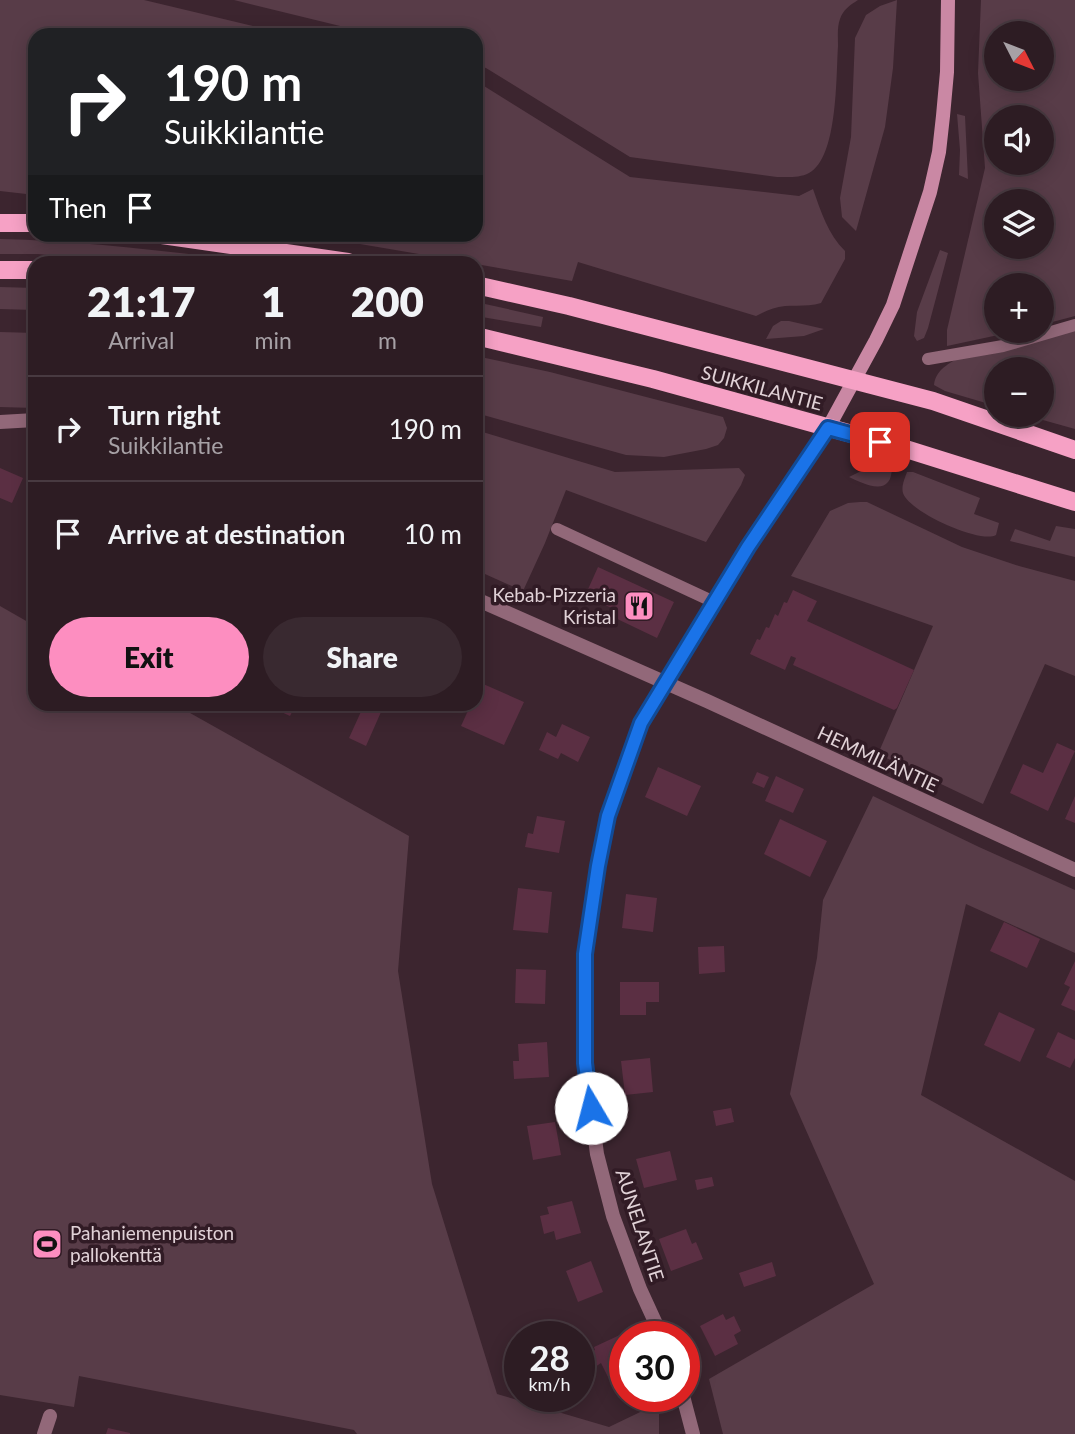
<!DOCTYPE html>
<html lang="en">
<head>
<meta charset="utf-8">
<style>
  body { margin:0; font-family:Lato,sans-serif; background:#392930; color:#f1f3f6; height:100vh; display:flex; flex-direction:column; font-size:26px; white-space:nowrap }
  * { box-sizing:border-box; margin:0 }
  p { font-size:23px; color:#a7a1a6 }
  .icon { flex:none; width:38px; height:38px; fill:none; stroke:currentColor; stroke-width:2; stroke-linecap:round; stroke-linejoin:round }
  .map { position:relative; flex:1; overflow:hidden }
  .details { position:absolute; left:28px; top:256px; width:455px; height:455px; display:flex; flex-direction:column; background:#2d1c23; border-radius:21px; box-shadow:0 4px 18px #0003,0 0 0 2px #483a41 }
  .details>* { flex:none }
  .banner { position:absolute; left:28px; top:28px; width:455px; height:214px; border-radius:21px; box-shadow:0 4px 18px #0003,0 0 0 2px #483a41; background:#202124; color:#fff; overflow:hidden }
  .needle { width:46px; rotate:132deg }
  .tools { position:absolute; left:984px; top:21px; display:grid; gap:14px }
  .tools a { display:grid; place-items:center; width:70px; height:70px; border-radius:50%; background:#2d1c23; box-shadow:0 4px 18px #0003,0 0 0 2px #483a41; font-size:35px }
  .speed { position:absolute; left:504px; top:1321px; display:flex; gap:14px; font-size:35px; font-weight:700; text-align:center }
  .speed>* { display:grid; place-content:center; width:91px; height:91px; border-radius:50%; background:#2d1c23; box-shadow:0 4px 18px #0003,0 0 0 2px #483a41; line-height:1 }
  .speed small { font-size:18px; font-weight:400 }
  .speed .limit { border:10px solid #d22; background:#fff; color:#111 }
  .pin { position:absolute; display:grid; place-items:center; width:60px; height:60px; color:#fff; margin:-30px; border-radius:14px; box-shadow:0 4px 10px #0006 }
  .me { position:absolute; width:77px; margin:-38px; rotate:352deg; stroke-linejoin:round; filter:drop-shadow(0 0 5px #0008) }
  .turn { display:flex; align-items:center; gap:24px; height:147px; padding:0 21px; font-size:32px }
  .turn .icon { width:91px; height:91px; stroke-width:2.5 }
  .turn b { display:block; font-size:49px; line-height:60px }
  .then { display:flex; align-items:center; height:66px; padding:0 21px; background:#0003; gap:14px; font-size:26px }
  .eta { display:flex; justify-content:space-evenly; align-items:center; height:119px; text-align:center }
  .eta b { font-size:42px; font-weight:800; line-height:49px }
  .action { display:flex; gap:14px; margin-top:auto; padding:14px 21px }
  .action a { flex:1; height:80px; border-radius:42px; background:#fd8ec0; color:#111; font-size:28px; font-weight:800; line-height:80px; text-align:center }
  .action a+a { background:#392930; color:#f1f3f6 }
  ul { padding:0; list-style:none }
  li { display:flex; align-items:center; gap:21px; height:105px; padding:0 21px; border-top:2px solid #483a41 }
  li div { flex:1 }
  li b { display:block; font-size:26px }
  li em { font-style:normal }
  .map>svg:first-child { display:block }
</style>
</head>
<body>
<div class="map">
<svg width="1075" height="1434" viewBox="0 0 1075 1434">
  <rect width="100%" height="100%" fill="#3c252f"/>
  <path fill="#583c48" fill-rule="evenodd" d="M0,0H144L290,35H35V195L0,191Z
    M234,0H858C850,5 843,10 840,19C837,27 838,38 838,46C836,76 838,158 809,173C800,178 787,177 777,177L630,157L486,68L476,65V35H377Z
    M897,0L893,68L885,127L856,231L842,217L840,198L851,137L855,38L866,15L880,6Z
    M981,0H1075V316L1041,325V285H996V331H1017L947,346V330L985,168L978,73ZM996,33H1041V79H996ZM996,117H1041V163H996ZM996,201H1041V247H996Z
    M476,81L630,177L799,196L813,189C821,212 828,234 845,251V259L821,303C809,307 797,305 785,306C774,307 766,311 756,316L578,262L572,281L476,264V262H466L307,235L476,234Z
    M957,114L965,116L968,179L959,175L960,150Z
    M0,239C86,241 171,252 257,262H121L38,254H0Z
    M940,250L948,253L928,328L924,338L917,341L914,336L917,312Z
    M0,287L35,288V310L0,309Z
    M476,302L543,317L541,327L476,316Z
    M781,321H789L824,329L804,336L766,339L773,326Z
    M1075,330V429L1025,415H1041V369H996V406L945,391L934,385C936,370 947,365 958,358Z
    M0,332L35,333V408L0,407Z
    M476,356L550,372L723,417L727,428L724,438L718,445L706,449L664,457L626,455L476,413Z
    M476,430L615,472L739,468L745,475L741,485L706,542L566,490L545,543L523,591L476,570Z
    M875,470L892,471C891,474 891,479 888,482C880,493 858,481 849,477L859,472Z
    M907,472H913L980,498L974,514L999,523L996,535C980,544 909,512 903,493C901,486 905,478 907,472Z
    M860,502H867L962,547L1019,566L1075,581V676L1045,664L983,804L878,754L933,626L791,576L830,511L848,503Z
    M1056,526L1075,529V557L1010,541L1015,529L1050,541Z
    M0,606L35,626V704H174L409,836L398,971L432,1184L497,1394L609,1427L659,1403V1434H357L354,1430L79,1376L74,1407L0,1395Z
    M873,796L979,847L1075,890V953L966,904L921,1095L1075,1181V1434H723L709,1379L874,1284L790,1094L817,958L823,900Z"/>
  <path fill="#5b2f43" d="M0,468L23,478L12,503L0,498Z
    M598,567L674,602L657,638L611,616L614,609L585,596Z
    M793,590L817,601L807,621L914,670L897,708L894,710L793,665L796,658L791,656L785,670L750,654L757,639L760,640L766,627L769,628L775,614L778,616L784,602L787,603Z
    M481,683L524,702L504,745L461,726L471,704H476V694Z
    M264,704H296L290,716Z
    M364,705L381,712L366,746L349,738Z
    M562,724L590,737L578,762L561,753L558,759L539,750L547,732L556,737Z
    M1057,743L1075,751L1048,811L1010,793L1023,764L1043,773Z
    M658,767L701,786L687,816L645,797Z
    M757,772L769,777L764,788L752,783Z
    M776,776L804,789L793,813L765,801Z
    M1075,796V823L1065,819Z
    M537,816L565,821L559,853L525,847L528,833L533,834Z
    M780,819L827,841L810,877L764,854Z
    M518,888L552,892L548,933L513,930Z
    M626,894L657,898L653,932L622,928Z
    M1004,922L1040,939L1027,968L990,951Z
    M724,946L725,972L699,974L698,947Z
    M1075,961V1011L1061,1005L1070,987L1064,984Z
    M516,969L546,970L545,1004L515,1003Z
    M620,982H659V1002H646V1015H620Z
    M999,1012L1035,1029L1020,1062L984,1045Z
    M1058,1032L1075,1040V1058L1070,1068L1046,1057Z
    M547,1042L549,1077L514,1079L513,1061H519L518,1044Z
    M650,1058L653,1092L625,1095L621,1061Z
    M731,1108L734,1122L716,1126L713,1111Z
    M555,1122L561,1155L533,1160L527,1126Z
    M670,1151L677,1180L644,1188L636,1159Z
    M712,1177L714,1186L697,1190L695,1180Z
    M572,1201L581,1233L556,1240L554,1231L544,1234L540,1216L549,1214L547,1207Z
    M686,1229L692,1244L696,1242L703,1259L671,1271L659,1239Z
    M591,1261L603,1292L578,1302L566,1271Z
    M772,1262L776,1276L744,1287L739,1273Z
    M723,1314L726,1320L734,1316L741,1331L734,1335L738,1344L715,1356L700,1326Z
    M622,1334L625,1340V1371L609,1379L601,1363L595,1367L588,1354L595,1350L594,1347Z
    M108,1428L130,1433V1434H106Z"/>
  <g fill="none" stroke-linecap="round" stroke-linejoin="round">
    <path stroke="#926879" stroke-width="12" d="M928,359L1003,346L1075,325
      M557,529L714,602"/>
    <path stroke="#926879" stroke-width="14" d="M0,422L35,420
      M476,599L707,701L1075,870
      M662,1337L640,1289L613,1216L597,1154L585,1063V954L598,866L608,816L641,724L739,561L828,428
      M683,1396L693,1434
      M44,1434L50,1416"/>
    <path stroke="#ca88a4" stroke-width="14" d="M828,428L876,340L893,305L930,192L939,152L943,116L947,72L948,0"/>
    <path stroke="#f6a1c5" stroke-width="18" d="M0,223H35
      M155,234L348,262
      M0,270H35
      M476,285L569,306L933,401L1075,450
      M476,336L653,379L906,449L1075,502"/>
  </g>
  <g fill="none" stroke-linecap="round" stroke-linejoin="round">
    <g stroke="#114b97" stroke-width="18">
      <path id="route" d="M591,1108L585,1063V954L598,866L608,816L641,723L748,547L828,428L880,442"/>
    </g>
    <use href="#route" stroke="#1a73e8" stroke-width="12"/>
  </g>
  <defs>
    <g id="restaurant-square" transform="scale(1.575)"><rect x="-9" y="-9" width="18" height="18" rx="4" fill="#fd8ec0" stroke="#311b25"/><path d="M-5-6h1v4h1v-4h1v4h1v-4h1v5L-1.5 .5V6h-2V.5L-5-1ZM5-6V6H3V1.5H1.5Q1.5-4 5-6Z" fill="#111"/></g>
    <g id="stadium-square" transform="scale(1.575)"><rect x="-9" y="-9" width="18" height="18" rx="4" fill="#fd8ec0" stroke="#311b25"/><path d="M0-5a6.5 5 0 1 0 0 10a6.5 5 0 1 0 0-10ZM-3.5-1.8h7v3.6h-7Z" fill="#111"/></g>
  </defs>
  <g fill-rule="evenodd">
    <use href="#restaurant-square" x="639" y="606"/>
    <use href="#stadium-square" x="47" y="1244"/>
  </g>
  <g text-anchor="middle" stroke-width="7" stroke-linejoin="round" paint-order="stroke">
    <g font-size="19" fill="#e1d2d7" stroke="#311b25">
      <text transform="translate(762 388) rotate(15)" y="7">SUIKKILANTIE</text>
      <text transform="translate(878 759) rotate(25)" y="7">HEMMILÄNTIE</text>
      <text transform="translate(640 1225) rotate(72)" y="7">AUNELANTIE</text>
    </g>
    <g font-size="19" fill="#e1d2d7" stroke="#311b25" text-anchor="end">
      <text x="616" y="602">Kebab-Pizzeria<tspan x="616" dy="22">Kristal</tspan></text>
      <text x="70" y="1240" text-anchor="start">Pahaniemenpuiston<tspan x="70" dy="22">pallokenttä</tspan></text>
    </g>
  </g>
</svg>
<div class="tools">
<a><svg class="needle" viewBox="-14 -14 28 28"><path d="M0-13l5 13h-10z" fill="#e53935"/><path d="M0 13l5-13h-10z" fill="#a7a1a6"/></svg></a>
<a><svg class="icon" aria-label="sound" viewBox="0 0 24 24"><path d="M4 9h4l5-4v14l-5-4H4zM17 9q2 3 0 6"/></svg></a>
<a><svg class="icon" aria-label="layers" viewBox="0 0 24 24"><path d="M12 4l9 5-9 5-9-5zM3 14l9 5 9-5"/></svg></a>
<a>+</a>
<a>−</a>
</div>
<div class="speed"><div>28<small>km/h</small></div><div class="limit">30</div></div>
<div class="pin" style="left:880px;top:442px;background:#d93025"><svg class="icon" aria-label="arrive" viewBox="0 0 24 24"><path d="M6 21V4h12l-3 4 3 4H6"/></svg></div>
<svg class="me" style="left:591px;top:1108px" viewBox="-20 -20 40 40"><circle r="19" fill="#fff"/><path d="M0-13L10 11 0 6-10 11z" fill="#1a73e8"/></svg>
<div class="banner">
<div class="turn"><svg class="icon" aria-label="right" viewBox="0 0 24 24"><path d="M7 20v-9h11M14 6l5 5-5 5"/></svg><div><b>190 m</b>Suikkilantie</div></div>
<div class="then">Then<svg class="icon" aria-label="arrive" viewBox="0 0 24 24"><path d="M6 21V4h12l-3 4 3 4H6"/></svg></div>
</div>
<section class="details">
<div class="eta">
<div><b>21:17</b><p>Arrival</p></div>
<div><b>1</b><p>min</p></div>
<div><b>200</b><p>m</p></div>
</div>
<ul>
<li><svg class="icon" aria-label="right" viewBox="0 0 24 24"><path d="M7 20v-9h11M14 6l5 5-5 5"/></svg><div><b>Turn right</b><p>Suikkilantie</p></div><em>190 m</em></li>
<li><svg class="icon" aria-label="arrive" viewBox="0 0 24 24"><path d="M6 21V4h12l-3 4 3 4H6"/></svg><div><b>Arrive at destination</b></div><em>10 m</em></li>
</ul>
<div class="action"><a>Exit</a><a>Share</a></div>
</section>
</div>
</body>
</html>
